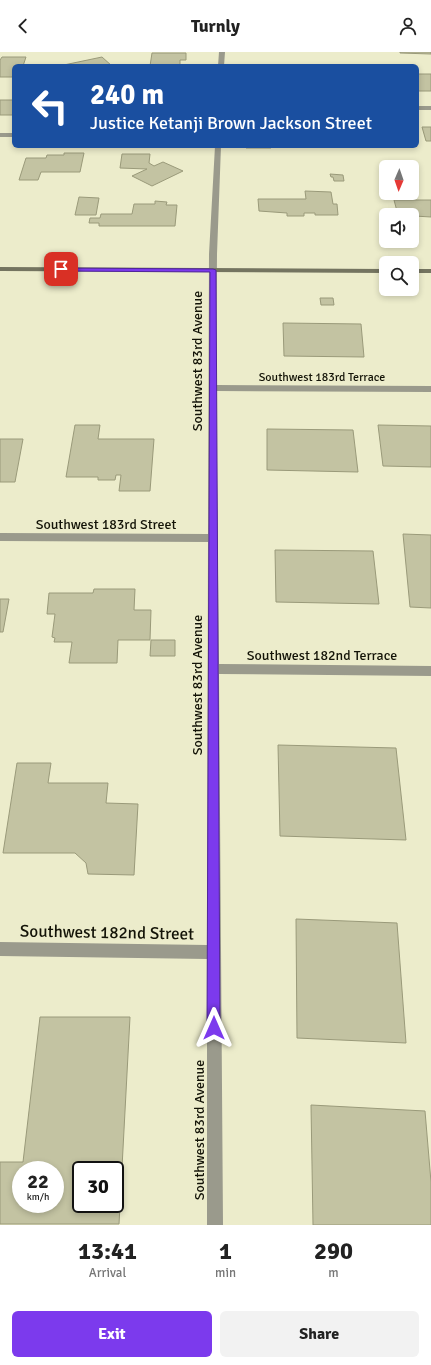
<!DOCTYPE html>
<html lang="en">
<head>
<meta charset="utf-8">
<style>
  body { margin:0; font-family:Signika,sans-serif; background:#f2f2f2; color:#222; height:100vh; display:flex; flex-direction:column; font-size:15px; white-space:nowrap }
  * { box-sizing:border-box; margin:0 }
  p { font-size:13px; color:#767676 }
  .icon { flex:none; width:22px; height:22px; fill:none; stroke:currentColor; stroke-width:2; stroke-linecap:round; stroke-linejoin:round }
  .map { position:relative; height:1173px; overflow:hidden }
  .side { display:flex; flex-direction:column; background:#fff; flex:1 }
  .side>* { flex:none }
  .hud { position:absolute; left:12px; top:12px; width:407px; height:84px; border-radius:6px; box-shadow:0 2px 6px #0003; background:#1a4fa0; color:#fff; overflow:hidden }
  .needle { width:26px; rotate:182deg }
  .buttons { position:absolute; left:379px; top:108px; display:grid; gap:8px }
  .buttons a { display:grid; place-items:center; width:40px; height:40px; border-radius:6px; background:#fff; box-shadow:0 2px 6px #0003; font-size:20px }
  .speed { position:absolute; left:12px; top:1109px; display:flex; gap:8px; font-size:20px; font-weight:700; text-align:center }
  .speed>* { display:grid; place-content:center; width:52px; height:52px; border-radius:50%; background:#fff; box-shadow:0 2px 6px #0003; line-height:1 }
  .speed small { font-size:10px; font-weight:400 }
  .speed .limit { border:2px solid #111; border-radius:6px; background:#fff; color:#111 }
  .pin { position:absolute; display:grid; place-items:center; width:34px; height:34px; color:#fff; margin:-17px; border-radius:8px; box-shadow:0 2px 6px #0006 }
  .me { position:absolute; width:44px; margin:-22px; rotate:0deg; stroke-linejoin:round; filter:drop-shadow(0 0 3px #0008) }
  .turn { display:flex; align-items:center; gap:14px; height:84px; padding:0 12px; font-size:18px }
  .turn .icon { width:52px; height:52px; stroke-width:2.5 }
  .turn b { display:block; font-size:28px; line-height:34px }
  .eta { display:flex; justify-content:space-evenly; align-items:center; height:68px; text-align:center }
  .eta b { font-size:24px; font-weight:800; line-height:28px }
  .primary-button { display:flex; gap:8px; margin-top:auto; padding:8px 12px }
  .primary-button a { flex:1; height:46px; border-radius:6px; background:#7c3aed; color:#fff; font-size:16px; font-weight:800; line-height:46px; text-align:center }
  .primary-button a+a { background:#f2f2f2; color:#222 }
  header { display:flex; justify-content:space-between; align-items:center; height:52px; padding:0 12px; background:#fff; font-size:18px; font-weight:800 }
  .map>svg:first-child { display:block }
</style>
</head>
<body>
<header><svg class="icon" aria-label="back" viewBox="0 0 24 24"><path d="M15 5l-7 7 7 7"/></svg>Turnly<svg class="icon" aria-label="person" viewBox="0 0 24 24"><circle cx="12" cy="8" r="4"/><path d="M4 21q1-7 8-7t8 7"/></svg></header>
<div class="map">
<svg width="431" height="1173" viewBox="0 0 431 1173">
  <rect width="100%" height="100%" fill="#ececcb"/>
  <path fill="#c3c3a2" stroke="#9a9a7a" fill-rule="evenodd" d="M400,0H431V2L400,1Z
    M152,1H186V8H180V14H150Z
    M2,5H26L23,14H14V25H0V8Z
    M102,5L112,14H59Z
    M417,22H431V39H417Z
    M0,48H14V63H0Z
    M422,75H431V89H426Z
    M246,94H271V96H246Z
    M64,101H84L80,120H41L38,128H19L26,106H46L47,103H64Z
    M122,102H150L149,111L154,114L163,110L183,119L152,134L132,124L147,117L120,116Z
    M330,122L343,123L344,129H334L333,125H331Z
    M305,139L331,140L333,152H337L338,163H315V161H304V164H287V161L259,159L258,147H306Z
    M79,145L99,146L96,163H75Z
    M394,148H431V165L398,163Z
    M155,149L167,150L166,153H177L175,174H99V171H89L90,166H100L101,162H132L134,152H155Z
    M320,246H333L334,253H321Z
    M283,271L361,272L364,305L284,304Z
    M75,373H100L98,387H154L150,439H119L121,423H116L115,428H98V425H66Z
    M378,373L431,374V415L383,414Z
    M267,377L353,378L358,420L267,418Z
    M0,387H23L15,430H0Z
    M403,482L431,483V556L410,555Z
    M275,498L373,499L379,552L276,550Z
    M94,537H135L134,558H151L150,588H118L117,611H69L72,590H54L55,586L52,585L55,562H47L49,541H93Z
    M0,547H9L3,580H0Z
    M151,588H175V604H150Z
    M278,693L396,696L406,788L280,784Z
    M17,711H51L48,731H108L106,751L138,752L134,823L88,822L86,811L75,801H3Z
    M296,867L397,871L406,991L297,986Z
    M40,965H130L119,1172H0V1110H23ZM21,1118H55V1152H21ZM81,1118H115V1152H81Z
    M311,1053L425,1059L431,1130V1173H313Z"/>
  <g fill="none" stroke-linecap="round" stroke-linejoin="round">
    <path fill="#9a9a8c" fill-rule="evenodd" d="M219,0H225L224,14H218Z
      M417,54H431V58H417Z
      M0,81H14V85H0Z
      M215,94H221L217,202L216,333L431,334V340L216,339L219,612L431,614V624L219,622L223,1173H207V907L0,904V890L207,893L208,490L0,489V481L208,482L209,202Z"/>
    <path fill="#747460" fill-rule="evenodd" d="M0,215L386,217V221L0,219Z
      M412,217H431V221H412Z"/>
  </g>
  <path fill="#7c3aed" stroke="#51269a" d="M59,216L213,217L216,218L220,976L218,980L214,982L209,980L207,976L210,220L61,219L58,217Z"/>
  <g text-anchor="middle" stroke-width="4" stroke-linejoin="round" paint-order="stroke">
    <g font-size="12" fill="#131307" stroke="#ececcb">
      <text x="322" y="329">Southwest 183rd Terrace</text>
    </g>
    <g font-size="14" fill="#131307" stroke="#ececcb">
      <text transform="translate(197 309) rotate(-90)" y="5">Southwest 83rd Avenue</text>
      <text x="106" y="477">Southwest 183rd Street</text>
      <text x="322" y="608">Southwest 182nd Terrace</text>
      <text transform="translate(197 633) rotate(-90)" y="5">Southwest 83rd Avenue</text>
      <text transform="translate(199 1078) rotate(-90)" y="5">Southwest 83rd Avenue</text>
    </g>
    <g font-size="17" fill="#131307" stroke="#ececcb">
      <text transform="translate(107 880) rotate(1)" y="6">Southwest 182nd Street</text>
    </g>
  </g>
</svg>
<div class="buttons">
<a><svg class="needle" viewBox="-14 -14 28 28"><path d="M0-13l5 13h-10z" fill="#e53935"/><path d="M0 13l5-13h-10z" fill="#767676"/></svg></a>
<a><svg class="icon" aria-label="sound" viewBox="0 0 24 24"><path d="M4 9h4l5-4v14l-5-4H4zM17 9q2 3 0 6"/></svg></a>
<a><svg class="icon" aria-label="search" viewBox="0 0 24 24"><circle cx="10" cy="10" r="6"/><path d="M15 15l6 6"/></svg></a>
</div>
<div class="speed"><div>22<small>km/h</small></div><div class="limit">30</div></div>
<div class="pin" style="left:61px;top:217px;background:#d93025"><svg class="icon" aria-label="arrive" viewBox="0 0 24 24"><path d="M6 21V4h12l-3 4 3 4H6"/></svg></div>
<svg class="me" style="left:214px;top:976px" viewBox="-20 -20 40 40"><path d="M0-17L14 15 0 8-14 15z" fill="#7c3aed" stroke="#fff" stroke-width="4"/></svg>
<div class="hud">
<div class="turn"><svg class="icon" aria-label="left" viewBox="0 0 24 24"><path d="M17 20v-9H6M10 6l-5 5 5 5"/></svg><div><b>240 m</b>Justice Ketanji Brown Jackson Street</div></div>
</div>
</div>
<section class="side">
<div class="eta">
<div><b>13:41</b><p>Arrival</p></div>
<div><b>1</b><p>min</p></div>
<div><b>290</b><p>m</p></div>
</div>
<div class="primary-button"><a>Exit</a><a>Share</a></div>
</section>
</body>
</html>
